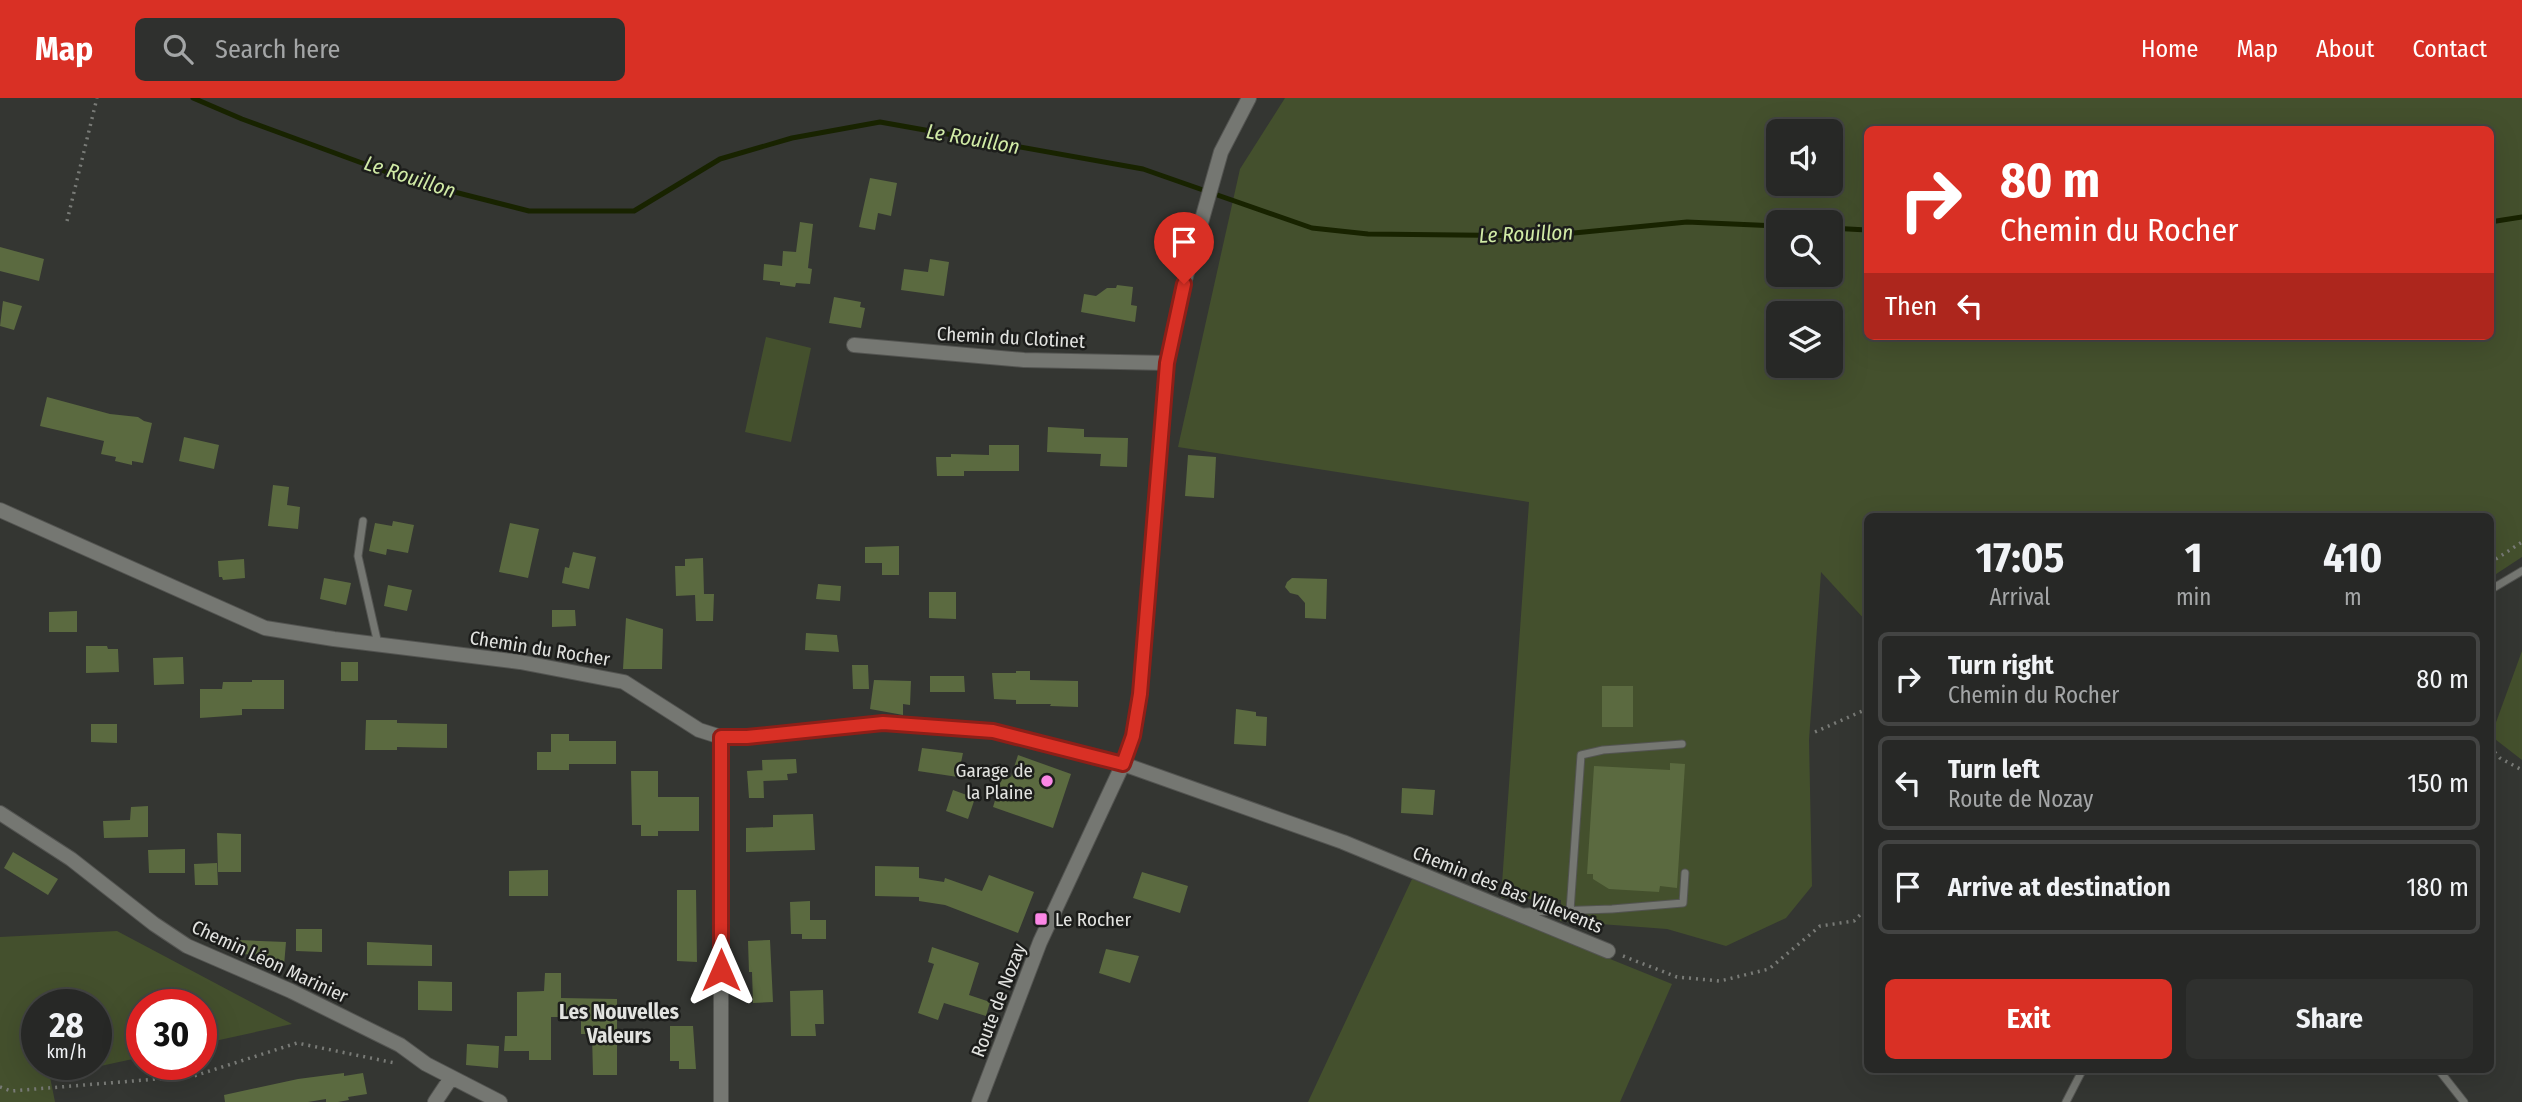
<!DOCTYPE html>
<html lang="en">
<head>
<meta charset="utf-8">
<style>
  body { margin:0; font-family:"Fira Sans Condensed",sans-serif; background:#2f302e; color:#f1f3f6; height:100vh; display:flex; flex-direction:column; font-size:26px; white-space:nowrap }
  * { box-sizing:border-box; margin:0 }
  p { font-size:23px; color:#a4a6a7 }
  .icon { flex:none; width:38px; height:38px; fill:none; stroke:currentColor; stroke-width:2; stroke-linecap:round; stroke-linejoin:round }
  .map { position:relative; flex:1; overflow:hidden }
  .side { position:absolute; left:1864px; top:415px; width:630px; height:560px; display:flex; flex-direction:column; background:#272826; border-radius:10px; box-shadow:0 7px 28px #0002,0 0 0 2px #434443 }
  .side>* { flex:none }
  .banner { position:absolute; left:1864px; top:28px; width:630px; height:214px; border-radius:10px; box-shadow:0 7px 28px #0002,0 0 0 2px #434443; background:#d93025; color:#fff; overflow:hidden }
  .tools { position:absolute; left:1766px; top:21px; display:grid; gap:14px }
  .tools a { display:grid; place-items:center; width:77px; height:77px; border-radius:10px; background:#272826; box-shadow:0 7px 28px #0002,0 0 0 2px #434443; font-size:35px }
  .speed { position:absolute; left:21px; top:891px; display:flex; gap:14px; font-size:35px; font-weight:700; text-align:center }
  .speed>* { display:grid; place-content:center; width:91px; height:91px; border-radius:50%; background:#272826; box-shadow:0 7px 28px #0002,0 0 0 2px #434443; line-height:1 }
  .speed small { font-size:18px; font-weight:400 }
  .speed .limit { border:10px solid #d22; background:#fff; color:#111 }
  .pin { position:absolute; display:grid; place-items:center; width:60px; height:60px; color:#fff; margin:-72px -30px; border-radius:50% 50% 50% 0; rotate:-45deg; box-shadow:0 0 7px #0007 }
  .pin .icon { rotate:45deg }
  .me { position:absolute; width:77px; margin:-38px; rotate:0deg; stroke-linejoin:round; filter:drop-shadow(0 0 5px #0008) }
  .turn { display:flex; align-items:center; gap:24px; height:147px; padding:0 21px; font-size:32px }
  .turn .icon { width:91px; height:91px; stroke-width:2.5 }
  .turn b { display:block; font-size:49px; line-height:60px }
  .then { display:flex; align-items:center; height:66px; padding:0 21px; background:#0003; gap:14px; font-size:26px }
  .eta { display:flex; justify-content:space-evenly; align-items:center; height:119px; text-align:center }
  .eta b { font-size:42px; font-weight:700; line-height:49px }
  .button { display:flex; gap:14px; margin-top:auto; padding:14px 21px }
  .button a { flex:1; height:80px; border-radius:10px; background:#d93025; color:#fff; font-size:28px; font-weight:700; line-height:80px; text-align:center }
  .button a+a { background:#2f302e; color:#f1f3f6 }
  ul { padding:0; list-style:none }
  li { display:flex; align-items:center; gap:21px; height:94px; margin:0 14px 10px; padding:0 7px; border:4px solid #434443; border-radius:10px }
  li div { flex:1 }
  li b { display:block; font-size:26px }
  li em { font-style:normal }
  header { display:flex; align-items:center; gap:42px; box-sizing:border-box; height:98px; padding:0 35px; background:#d93025; color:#fff }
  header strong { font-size:33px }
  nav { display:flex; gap:38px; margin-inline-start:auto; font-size:24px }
  .search { width:490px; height:63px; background:#2f302e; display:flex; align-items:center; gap:18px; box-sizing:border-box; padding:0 24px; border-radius:10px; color:#a4a6a7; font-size:26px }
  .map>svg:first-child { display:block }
</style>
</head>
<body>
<header>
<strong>Map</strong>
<div class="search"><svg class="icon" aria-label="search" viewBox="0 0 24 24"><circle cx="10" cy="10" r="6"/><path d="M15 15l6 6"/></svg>Search here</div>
<nav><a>Home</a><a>Map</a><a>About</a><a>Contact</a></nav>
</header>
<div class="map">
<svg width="2522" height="1004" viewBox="0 0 2522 1004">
  <rect width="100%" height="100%" fill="#343632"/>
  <path fill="#44502d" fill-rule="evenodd" d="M1285,0H2522V459L2490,480V418H1867V524L1821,474L1809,642L1812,788L1786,820L1726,848L1667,831L1560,823L1561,802L1501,800L1529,404L1178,349L1240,71ZM1867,32H2490V238H1867ZM1778,33H1830V86H1778ZM1778,124H1830V177H1778ZM1778,215H1830V268H1778Z
    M766,239L811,250L791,344L745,334Z
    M2522,553V662L2491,638Z
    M1412,781L1672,886L1620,1004H1308Z
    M117,833L292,926L201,946V906H142V959L50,979L55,1004H0V839ZM96,906V966H37V906Z"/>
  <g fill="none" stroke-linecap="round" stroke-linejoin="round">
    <path stroke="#182300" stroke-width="5" d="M193,0L242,21L411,83L529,113H634L720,61L792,40L880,24L1143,71L1312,130L1368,136L1543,138L1687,124L1778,128
      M2490,124L2522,119
      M1830,130L1867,132"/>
  </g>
  <path fill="#5b6a40" d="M870,80L897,85L891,118L878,115L875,132L859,129Z
    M800,124L813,126L808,170L812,171L810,186L796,185L795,189L780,187V184L763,182L764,166L782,168L783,153L796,154Z
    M0,149L44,161L39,183L0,173Z
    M930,161L949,164L944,198L901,192L904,171L928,174Z
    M1117,187L1133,189L1131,207L1137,208L1135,224L1081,214L1084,196L1096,198L1107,190H1116Z
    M834,199L861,204L860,209L865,210L861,230L829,225Z
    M3,203L22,208L14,232L0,228Z
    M47,299L110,316L138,319L144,323L152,325L143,365L132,363V367L115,363L116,359L101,356L104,343L40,328Z
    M1048,329L1084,331V339L1128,340L1127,369L1100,368L1101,356L1047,354Z
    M184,339L219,347L214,371L179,363Z
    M989,347H1019V373H964V378H937L936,359H951V356L989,357Z
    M1188,357L1216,359L1214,400L1185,398Z
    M273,387L289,389L287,407L300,409L298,431L268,428Z
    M393,423L414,427L408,455L387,451L386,457L369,453L375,425L392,428Z
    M510,425L539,431L528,480L499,474Z
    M899,448V477H882V465H865V449Z
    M573,454L596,459L589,491L562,485L565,469L569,470Z
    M703,460L704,496H714L713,523H696L695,497L676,498L675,468H685V461Z
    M244,461L245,480L223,482L222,479H219L218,463Z
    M324,480L351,485L346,507L320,501Z
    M1292,480L1327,481L1326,521L1305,520V505L1298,497L1290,495L1285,489L1287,484Z
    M818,486L841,488L840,503L816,501Z
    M388,487L412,492L407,513L384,508Z
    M929,494H956V521L929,520Z
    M552,512H575L576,528L552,529Z
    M77,513V534H49V514Z
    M626,520L663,531L662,571H623Z
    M806,535L837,537L839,554L805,552Z
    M86,548H107L108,551H118L119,574L86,575Z
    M183,559L184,586L154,587L153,560Z
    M341,564H358V583H341Z
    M852,567H868L869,591H853Z
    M1016,573H1030V582L1078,583V609L1050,608L1051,606H1016V602L994,601L992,575H1016Z
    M930,578H964L965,594H930Z
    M252,582H284V611H242V617L200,620V591H222L223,584H252Z
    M874,582L911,583L910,607L903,606V617L870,611Z
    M1602,588H1633V629H1602Z
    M1236,611L1256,614V618L1267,619L1266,648L1234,646Z
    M366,622H397V625L447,626V650L397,649V652H365Z
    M91,626H117V645L91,644Z
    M551,636H569V643H616V666H569V672H537V654H551Z
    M922,650L963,655L958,679L918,673Z
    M1018,657L1071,676L1053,730L993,709L1003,676L1011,679Z
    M796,661L797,675L787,676L788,682L763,683L762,662Z
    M1670,665L1685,666L1677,790L1660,788L1659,794L1609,791L1593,781V776H1587L1594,668L1670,672Z
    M763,672L764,700H749L747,673Z
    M631,673H658V699H699V733H658V738H641V727H632Z
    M1402,690L1435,692L1433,717L1401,715Z
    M953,692L975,700L968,721L946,713Z
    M148,708V739L104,740L103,723L130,722L131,709Z
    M813,716L815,752L746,754V730L773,729V717Z
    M217,735L241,736V774H218Z
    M185,751V775H149L148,752Z
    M13,754L58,781L48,797L4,770Z
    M217,765L218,787H195L194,766Z
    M875,768L919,769V780L944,784L945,780L982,793L989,777L1034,794L1018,835L945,807L919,803V799L875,798Z
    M548,772V798H509V773Z
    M1142,774L1188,788L1180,815L1133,800Z
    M677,792H696L697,864L677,863Z
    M810,803V822H826V841H802V836H791L790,804Z
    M296,831H322V854L296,853Z
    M239,842L286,844L284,868H264L265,857L240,856Z
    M770,842L773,904L753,905L752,874H749L748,843Z
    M367,844L432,847V868L367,867Z
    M932,849L979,865L969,897L990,904L986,918L944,905L938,922L918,915L934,866L928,864Z
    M1106,851L1139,858L1130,885L1099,875Z
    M545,875H561V900L617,901V977H593L592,936H581V919H551V962H529V953H504L505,938H517V894L544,893Z
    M418,883L452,884V913L418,912Z
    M823,892L824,926H815L816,938H791L790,893Z
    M670,928H693L696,971H679V963H670Z
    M467,946L499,948L498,970L466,967Z
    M344,975V978L363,975L367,996L348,999L349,1002L338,1004H326V1001L308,1004H225L224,997L298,981Z"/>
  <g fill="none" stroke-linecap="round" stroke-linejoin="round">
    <g stroke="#535451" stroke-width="9">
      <path id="lane" d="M363,423L358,458L378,546
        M2490,492L2522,473
        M1570,813L1581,657L1603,652L1682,646
        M1525,814L1612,811L1683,805L1685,775
        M2438,971L2464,1004
        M2066,1004L2083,971"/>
    </g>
    <g stroke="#535451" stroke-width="16">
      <path id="street" d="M854,247L1024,262L1167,265
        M0,412L265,530L334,541L520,564L624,584L699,632L721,639H746L883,625L993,633L1123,666L1343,744L1608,853
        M721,639V1004
        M0,715L71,761L154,826L187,848L291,893L400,947L426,966L500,1004
        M435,1004L451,980
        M979,1004L1040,844L1123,666L1133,638L1140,596L1167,265L1184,185L1221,54L1249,0"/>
    </g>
    <path stroke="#797b77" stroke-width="3.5" stroke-dasharray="2 5" stroke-linecap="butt" d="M67,123L97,0
      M2490,465L2522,444
      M1815,634L1867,611
      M2490,649L2500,660L2522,672
      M1623,858L1677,879L1720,883L1769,871L1820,828L1854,823L1867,810
      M0,989L11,993L194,978L297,945L395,965"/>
    <use href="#lane" stroke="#757772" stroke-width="7"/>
    <use href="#street" stroke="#757772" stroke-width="14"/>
  </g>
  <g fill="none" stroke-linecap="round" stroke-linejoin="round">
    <g stroke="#8d1f18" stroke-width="18">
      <path id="route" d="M721,872V639H747L883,625L993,633L1123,666L1133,638L1140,596L1167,265L1184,186"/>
    </g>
    <use href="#route" stroke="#d93025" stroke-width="12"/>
  </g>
  <g fill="#fb87e5" stroke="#1c1d1b" stroke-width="2.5">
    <circle cx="1047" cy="683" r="7"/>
    <rect x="1034" y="814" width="14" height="14" rx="3.5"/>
  </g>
  <g text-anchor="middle" stroke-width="5" stroke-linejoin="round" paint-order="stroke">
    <g font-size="19" fill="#e2e3e0" stroke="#1c1d1b">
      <text transform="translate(1011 239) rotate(3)" y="7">Chemin du Clotinet</text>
      <text transform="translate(540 550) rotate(9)" y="7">Chemin du Rocher</text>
      <text transform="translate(1508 791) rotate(22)" y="7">Chemin des Bas Villevents</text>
      <text transform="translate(270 863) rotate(25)" y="7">Chemin Léon Marinier</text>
      <text transform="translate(998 902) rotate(-69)" y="7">Route de Nozay</text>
    </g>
    <g font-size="19" fill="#e2e3e0" stroke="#1c1d1b" text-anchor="end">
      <text x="1033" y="679">Garage de<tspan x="1033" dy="22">la Plaine</tspan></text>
      <text x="1055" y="828" text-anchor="start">Le Rocher</text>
    </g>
    <g font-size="21" font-style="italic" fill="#d1eba6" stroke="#1c1d1b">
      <text transform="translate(973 41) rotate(10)" y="7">Le Rouillon</text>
      <text transform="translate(410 79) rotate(18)" y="7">Le Rouillon</text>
      <text transform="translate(1526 136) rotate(-2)" y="7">Le Rouillon</text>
    </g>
    <g font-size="21" font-weight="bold" fill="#e2e3e0" stroke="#1c1d1b">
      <text x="619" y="921">Les Nouvelles<tspan x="619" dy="24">Valeurs</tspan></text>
    </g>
  </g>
</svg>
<div class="tools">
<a><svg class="icon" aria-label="sound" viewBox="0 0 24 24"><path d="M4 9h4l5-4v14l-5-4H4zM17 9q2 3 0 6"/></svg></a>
<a><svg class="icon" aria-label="search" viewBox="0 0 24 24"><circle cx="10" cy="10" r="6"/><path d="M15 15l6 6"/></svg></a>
<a><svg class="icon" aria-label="layers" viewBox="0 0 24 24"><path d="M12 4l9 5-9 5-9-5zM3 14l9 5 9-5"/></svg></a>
</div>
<div class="speed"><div>28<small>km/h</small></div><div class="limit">30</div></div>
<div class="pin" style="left:1184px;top:186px;background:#d93025"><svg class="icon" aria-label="arrive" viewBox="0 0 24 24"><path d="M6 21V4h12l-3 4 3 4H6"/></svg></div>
<svg class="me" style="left:721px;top:872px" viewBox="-20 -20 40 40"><path d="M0-17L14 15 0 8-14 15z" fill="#d93025" stroke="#fff" stroke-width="4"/></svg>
<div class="banner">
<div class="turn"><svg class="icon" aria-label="right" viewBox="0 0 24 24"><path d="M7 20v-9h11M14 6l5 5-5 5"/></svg><div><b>80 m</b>Chemin du Rocher</div></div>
<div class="then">Then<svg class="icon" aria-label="left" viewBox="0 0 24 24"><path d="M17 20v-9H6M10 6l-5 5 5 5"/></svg></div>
</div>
<section class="side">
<div class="eta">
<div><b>17:05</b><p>Arrival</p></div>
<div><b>1</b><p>min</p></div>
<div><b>410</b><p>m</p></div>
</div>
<ul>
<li><svg class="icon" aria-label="right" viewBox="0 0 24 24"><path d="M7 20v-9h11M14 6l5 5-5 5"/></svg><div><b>Turn right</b><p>Chemin du Rocher</p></div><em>80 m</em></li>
<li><svg class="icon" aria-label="left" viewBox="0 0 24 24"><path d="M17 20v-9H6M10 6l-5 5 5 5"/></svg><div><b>Turn left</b><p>Route de Nozay</p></div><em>150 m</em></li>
<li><svg class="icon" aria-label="arrive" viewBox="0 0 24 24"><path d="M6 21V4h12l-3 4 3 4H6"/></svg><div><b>Arrive at destination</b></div><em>180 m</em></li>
</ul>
<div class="button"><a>Exit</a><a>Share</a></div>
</section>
</div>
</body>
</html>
